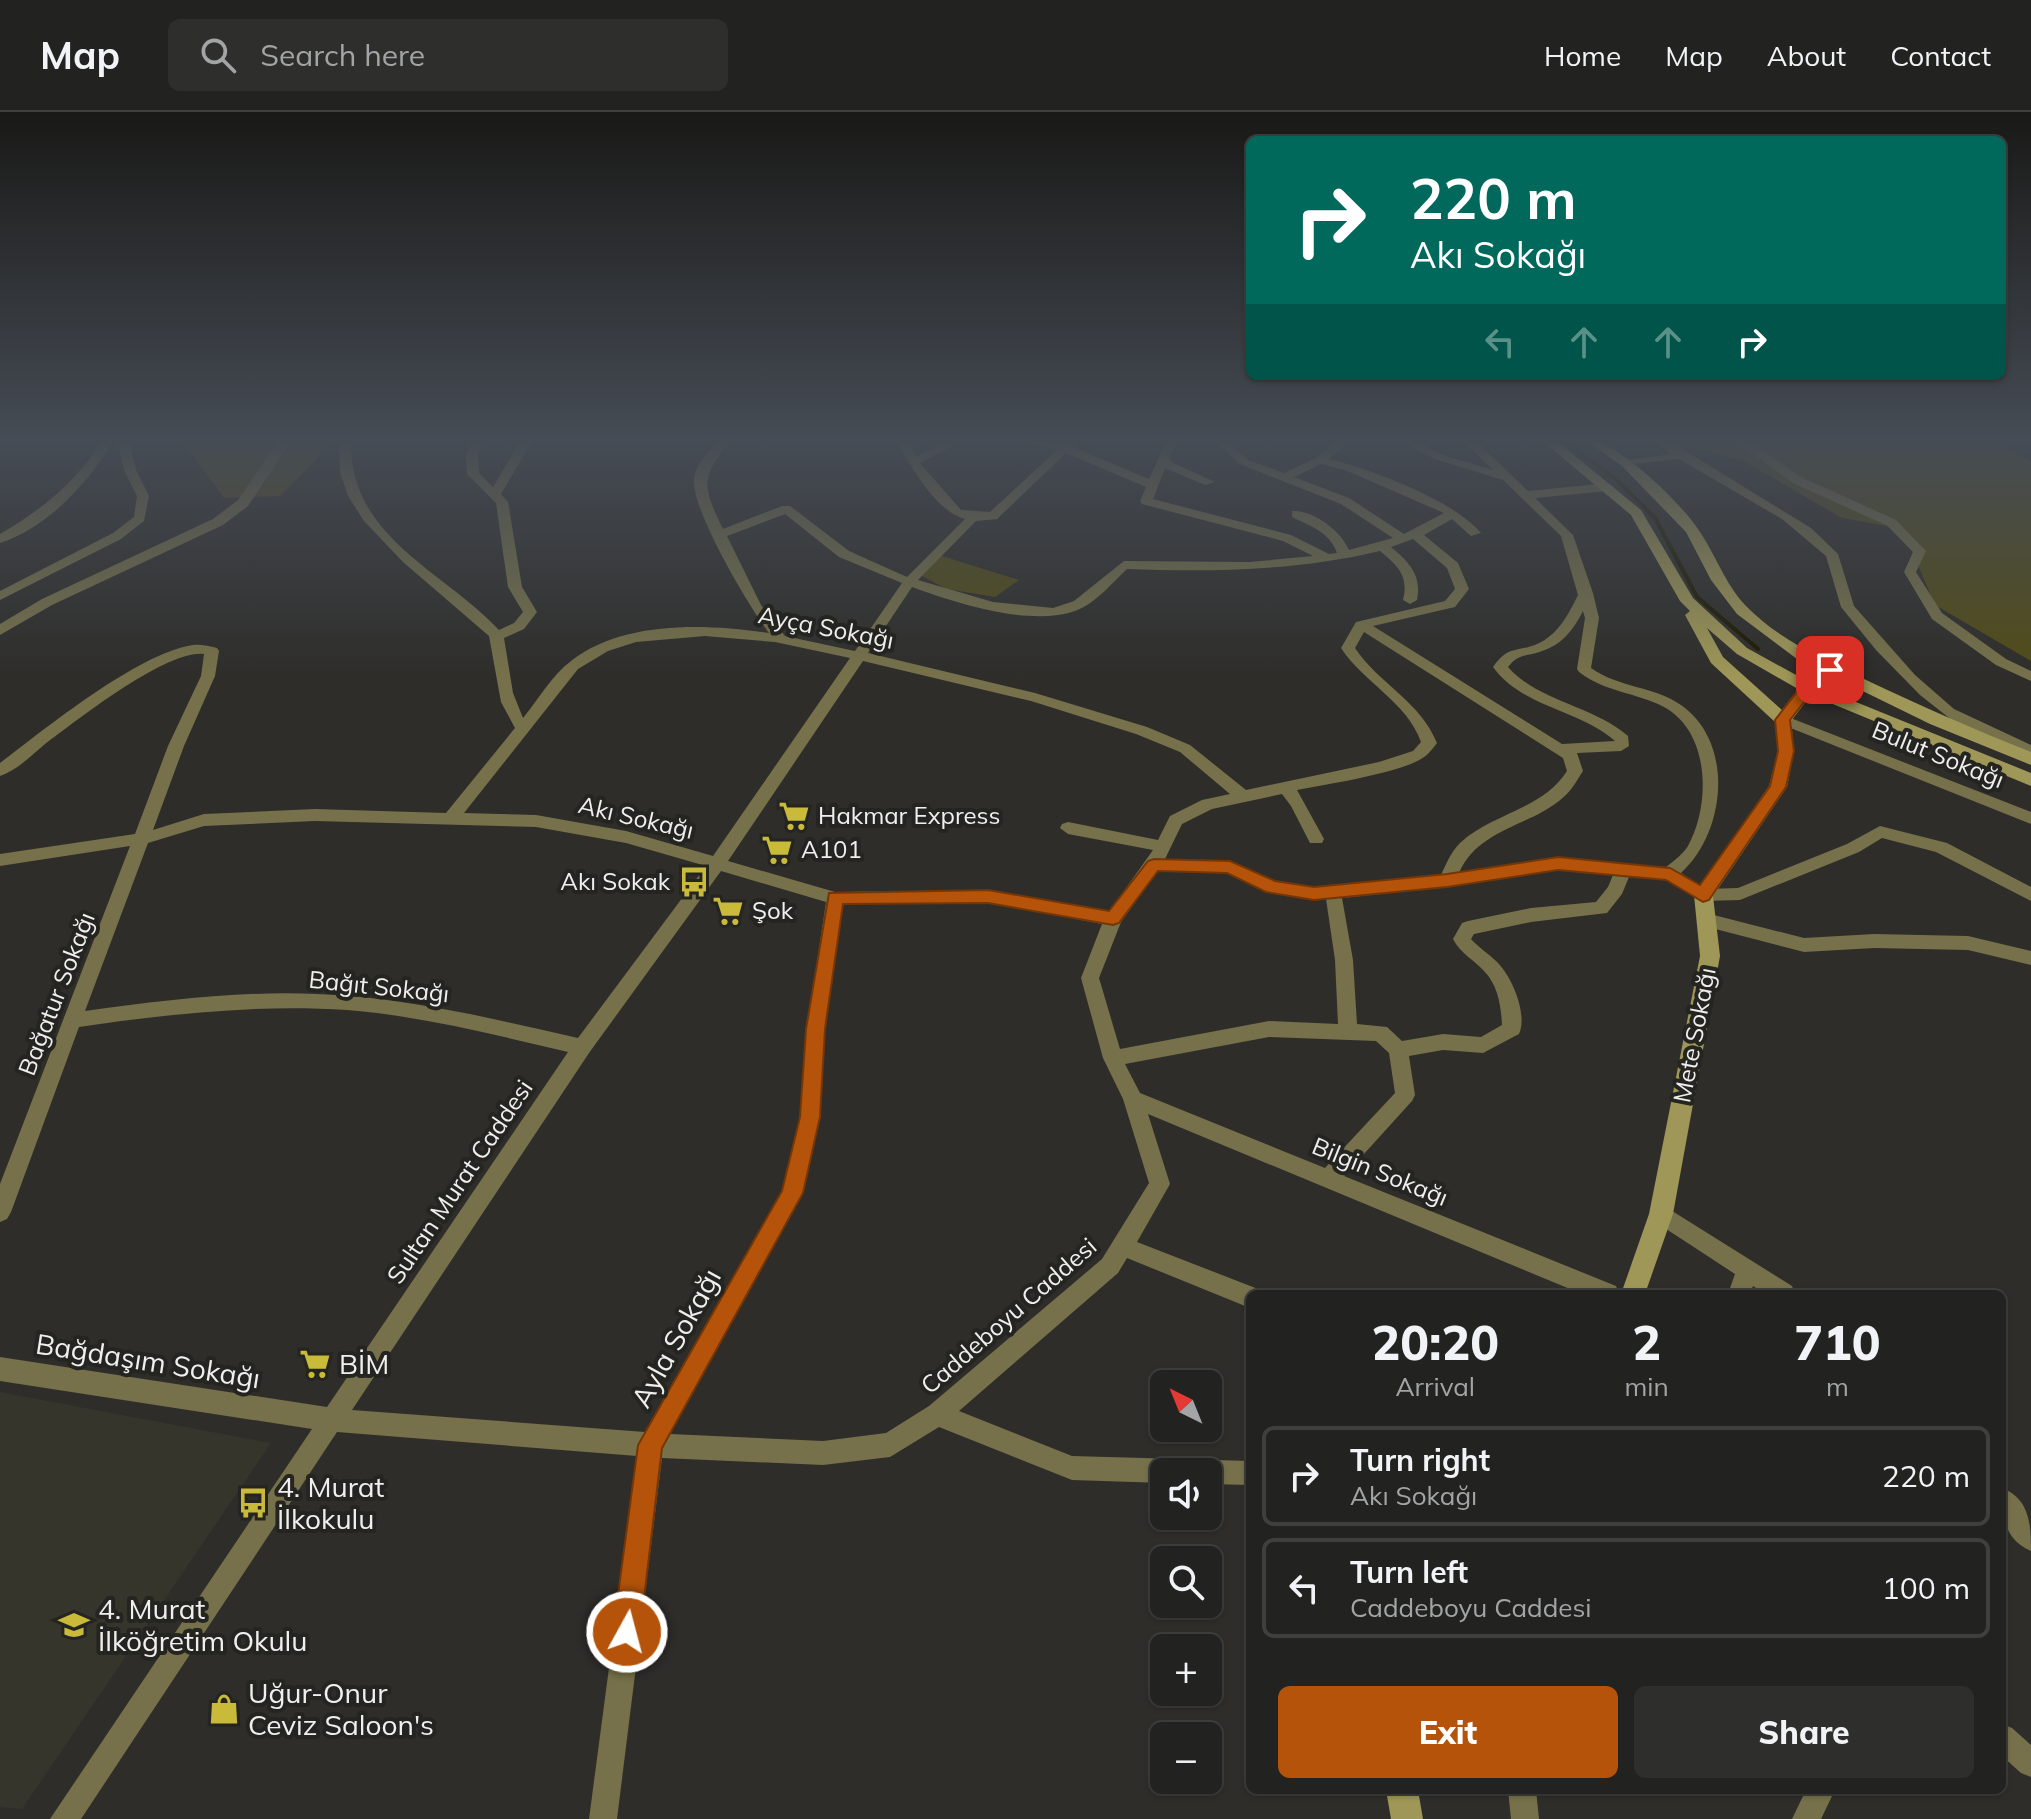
<!DOCTYPE html>
<html lang="en">
<head>
<meta charset="utf-8">
<style>
  body { margin:0; font-family:Mulish,sans-serif; background:#2e2f2d; color:#f1f3f6; height:100vh; display:flex; flex-direction:column; font-size:30px; white-space:nowrap }
  * { box-sizing:border-box; margin:0 }
  p { font-size:26px; color:#a2a4a5 }
  .icon { flex:none; width:44px; height:44px; fill:none; stroke:currentColor; stroke-width:2; stroke-linecap:round; stroke-linejoin:round }
  .map { position:relative; flex:1; overflow:hidden }
  .panel { position:absolute; left:1246px; top:1178px; width:760px; height:504px; display:flex; flex-direction:column; background:#222220; border-radius:12px; box-shadow:0 2px 6px #0004,0 0 0 2px #3f3f3e }
  .panel>* { flex:none }
  .hud { position:absolute; left:1246px; top:24px; width:760px; height:244px; border-radius:12px; box-shadow:0 2px 6px #0004,0 0 0 2px #3f3f3e; background:#00695c; color:#fff; overflow:hidden }
  .needle { width:52px; rotate:317deg }
  .buttons { position:absolute; left:1150px; top:1258px; display:grid; gap:16px }
  .buttons a { display:grid; place-items:center; width:72px; height:72px; border-radius:12px; background:#222220; box-shadow:0 2px 6px #0004,0 0 0 2px #3f3f3e; font-size:40px }
  .pin { position:absolute; display:grid; place-items:center; width:68px; height:68px; color:#fff; margin:-34px; border-radius:16px; box-shadow:0 4px 12px #0006 }
  .me { position:absolute; width:88px; margin:-44px; rotate:7deg; stroke-linejoin:round; filter:drop-shadow(0 0 6px #0008) }
  .turn { display:flex; align-items:center; gap:28px; height:168px; padding:0 32px; font-size:36px }
  .turn .icon { width:104px; height:104px; stroke-width:2.5 }
  .turn b { display:block; font-size:56px; line-height:68px }
  .lanes { display:flex; align-items:center; height:76px; padding:0 32px; background:#0003; justify-content:center; gap:40px; direction:ltr }
  .lanes .off { opacity:.35 }
  .eta { display:flex; justify-content:space-evenly; align-items:center; height:136px; text-align:center }
  .eta b { font-size:48px; font-weight:800; line-height:56px }
  .primary-button { display:flex; gap:16px; margin-top:auto; padding:16px 32px }
  .primary-button a { flex:1; height:92px; border-radius:12px; background:#b45309; color:#fff; font-size:32px; font-weight:800; line-height:92px; text-align:center }
  .primary-button a+a { background:#2e2f2d; color:#f1f3f6 }
  ul { padding:0; list-style:none }
  li { display:flex; align-items:center; gap:24px; height:100px; margin:0 16px 12px; padding:0 16px; border:4px solid #3f3f3e; border-radius:12px }
  li div { flex:1 }
  li b { display:block; font-size:30px }
  li em { font-style:normal }
  header { display:flex; align-items:center; gap:48px; box-sizing:border-box; height:112px; padding:0 40px; background:#222220; border-bottom:2px solid #3f3f3e }
  header strong { font-size:38px }
  nav { display:flex; gap:44px; margin-inline-start:auto; font-size:28px }
  .search { width:560px; height:72px; background:#2e2f2d; display:flex; align-items:center; gap:20px; box-sizing:border-box; padding:0 28px; border-radius:12px; color:#a2a4a5; font-size:30px }
  .map>svg:first-child { display:block }
</style>
</head>
<body>
<header>
<strong>Map</strong>
<div class="search"><svg class="icon" aria-label="search" viewBox="0 0 24 24"><circle cx="10" cy="10" r="6"/><path d="M15 15l6 6"/></svg>Search here</div>
<nav><a>Home</a><a>Map</a><a>About</a><a>Contact</a></nav>
</header>
<div class="map">
<svg width="2031" height="1707" viewBox="0 0 2031 1707">
  <rect width="100%" height="100%" fill="#2e2d2a"/>
  <path fill="#36352b" d="M0,1280L271,1331L22,1697L0,1695Z"/>
  <path fill="#524c17" d="M180,326H325L320,344L280,384L224,386Z
    M1660,326H1983L2031,349V549L1935,493L1912,439L1887,414L1842,406L1742,348L1666,331Z
    M939,443L1019,468L995,485L947,477L920,463Z"/>
  <g fill="none" stroke-linecap="round" stroke-linejoin="round">
    <path stroke="#1e1a00" stroke-width="4" d="M1559,326L1615,366L1655,406L1697,485L1758,537"/>
    <path fill="#76714a" fill-rule="evenodd" d="M103,326H115C90,369 49,415 0,431V422C43,397 78,369 103,326Z
      M117,326H129L136,358L149,384L144,409L121,427L0,488V479L113,421L134,405L137,384L124,358Z
      M348,326H361L351,335C353,427 444,459 499,518L514,511L523,500L508,475L496,391L467,362L466,345L471,326H483L478,345L479,361L493,375L522,326H534L501,382L508,390L522,475L537,500L524,517L504,526L513,581L523,606C538,588 552,563 571,549C624,508 706,512 769,521C749,495 691,397 694,367C696,352 711,336 721,326H733C701,364 701,372 723,417L782,394H790L849,439L907,465L965,407C935,399 909,352 896,326H908L917,344L953,326H968L920,351L961,398L990,400L1057,338L1005,326H1029L1063,332L1069,326H1082L1073,335L1149,367L1168,326H1180L1169,345L1171,350L1215,370L1205,373L1165,356L1153,387L1291,423L1329,442L1337,441C1330,420 1310,414 1292,405V399C1314,398 1341,419 1349,438L1393,426L1341,392L1240,352L1211,326H1224L1248,348L1284,361L1316,346L1339,326H1352L1329,347C1371,357 1453,388 1481,421L1471,424L1452,407L1424,423L1458,451L1469,477L1455,495L1373,514L1562,632L1615,629C1578,597 1523,596 1493,555C1509,533 1515,541 1537,532C1558,523 1568,503 1578,483L1561,424L1503,368L1435,347L1394,326H1409L1443,343L1493,358L1460,326H1473L1528,379L1608,371L1614,375L1608,379L1535,386L1573,423L1593,481L1599,506L1591,556C1619,576 1654,574 1681,593C1735,631 1726,720 1681,761L1706,777L1738,776L1847,732L1880,714L1947,731L2031,775V789L1936,740L1882,726L1859,740L1740,788L1703,789L1666,768L1629,765L1622,782L1607,801L1531,810L1474,822L1471,827C1479,836 1488,841 1496,849C1512,864 1528,902 1519,922L1483,941L1443,938L1409,944L1415,983L1412,989L1344,1064L1616,1174L1619,1182H1582L1148,1002L1170,1072L1137,1130L1258,1177L1260,1182H1250V1196L1127,1146L1118,1161L959,1299L1072,1344L1250,1349V1373L1208,1372V1360H1164V1371L1072,1368L939,1315L890,1345L823,1353L662,1346L617,1707H589L637,1344L337,1320L81,1707H50L312,1317L0,1269V1245L327,1295L568,940C495,923 422,904 347,898C257,892 168,902 79,915L11,1100L7,1107L0,1110V1072L130,734L0,754V742L135,722L168,634L201,564L204,542C167,537 76,609 45,632C32,643 16,659 0,664V651C45,617 138,541 193,533C200,532 209,534 217,536L219,539L215,564L184,634L153,718L204,702L315,697L446,701L515,616L501,590L489,524L403,450L364,409L348,384L340,360L339,334ZM1066,341L1146,375L1140,389L1142,392L1283,429L1313,444L1250,450L1124,449L1074,489L1053,496L993,490L918,468L976,409L997,407ZM1321,352L1345,358L1444,401L1404,422L1349,386L1294,365ZM785,402L839,445L902,471L855,539L785,524L761,493L727,424ZM1413,427L1447,456L1455,477L1445,489L1356,510L1341,536C1364,571 1407,590 1421,630L1413,639L1379,650L1246,678L1190,633L1147,615L1035,581L868,541L912,475C956,491 1029,515 1075,499C1095,492 1112,471 1127,457C1213,460 1296,459 1380,439C1398,454 1409,464 1403,488L1410,492L1417,488C1422,463 1409,450 1391,435ZM1583,499L1585,506L1577,557L1579,560C1607,581 1635,580 1664,595C1710,620 1711,692 1688,734C1683,742 1674,749 1666,755L1558,746L1459,761C1478,718 1526,715 1559,689C1570,681 1576,670 1583,659L1577,641L1621,639L1629,634L1628,624C1592,593 1539,590 1508,555C1519,541 1526,545 1542,539C1562,533 1574,517 1583,499ZM1364,520L1563,646L1567,659C1542,698 1492,701 1460,731C1451,740 1446,752 1441,763L1314,776L1275,769L1230,749L1165,747L1182,712L1212,697L1282,682L1291,694L1310,731H1322L1324,727L1297,678C1324,673 1405,660 1424,645C1429,642 1433,636 1437,631C1420,589 1379,572 1355,536ZM705,524L775,530L850,546L713,744L626,719L536,703L464,701L578,557L608,539L636,530ZM863,549L1031,589L1136,622L1180,640L1230,682L1202,688L1170,704L1158,728L1068,710L1062,712L1060,716L1068,722L1153,738L1109,800L988,778L835,780L728,749ZM315,709L536,715L626,731L706,754L578,926C502,909 426,890 348,884C260,876 173,887 85,899L148,731L204,714ZM1558,758L1613,763L1608,775L1596,790L1531,796L1468,809L1462,811L1453,827C1461,842 1473,847 1484,859C1498,873 1501,894 1502,913L1481,925L1443,922L1402,929L1387,915L1357,912L1353,848L1342,786L1447,775ZM721,759L826,790L807,917L800,1005L782,1079L645,1320L352,1298L589,941ZM1158,759L1228,761L1272,781L1314,788L1326,787L1335,848L1338,912L1269,909L1120,937L1099,866L1121,810ZM988,790L1102,812L1081,866L1103,946L1123,987L1149,1071L1102,1147L929,1294L886,1321L823,1329L670,1322L802,1081L820,1005L825,917L843,792ZM1269,925L1376,929L1389,941L1395,981L1325,1056L1140,981L1125,952Z
      M1651,326H1664L1811,416L1838,442L1854,494L1915,563L1954,597L2031,633V644L1953,609L1920,583L1876,538L1841,495L1826,444L1782,407L1679,347L1623,353V349L1627,348L1671,342Z
      M1732,326H1745L1801,365L1896,408L1926,439L1916,460L1942,501L2006,547L2031,559V569L1996,553L1932,507L1904,460L1913,440L1888,414L1793,371Z
      M1783,603L2031,700V712L1778,611V605Z
      M1706,801L1804,826L1874,822L1968,824L2031,839V853L1968,838L1874,836L1804,840L1700,813L1697,808Z
      M1661,1092L1792,1174L1795,1182H1765L1753,1174L1750,1182H1728L1735,1162L1654,1109L1650,1102L1654,1095Z
      M2002,1376C2030,1387 2031,1413 2031,1439C2003,1427 2002,1402 2002,1376Z
      M2002,1612L2012,1616L2031,1633V1665L2021,1661L2002,1644Z
      M1508,1678H1536L1539,1707H1511Z
      M1806,1678H1835L1821,1707H1792Z"/>
    <path fill="#76714a" fill-rule="evenodd" d="M281,326H293L248,394L223,413L52,493L0,523V512L42,487L213,407L238,388Z"/>
    <path fill="#9f9757" fill-rule="evenodd" d="M1539,326H1553L1641,398L1693,486L1747,536L1807,569L1820,558L1797,547L1737,502L1711,468L1686,420L1622,354L1583,326C1615,326 1680,390 1698,417C1716,443 1725,472 1746,494C1778,527 1824,548 1864,567C1919,593 1975,618 2031,640V653L1930,612L1832,564L1819,575L2031,661V674L1811,583L1791,609L1794,639L1787,675L1713,784L1720,844L1673,1102L1645,1182H1621L1649,1102L1700,844L1694,783L1769,674L1778,639L1775,610L1711,551L1685,503L1690,499L1680,489L1631,403ZM1707,516L1737,542L1798,577L1782,598L1723,545Z
      M1386,1678H1418L1423,1707H1391Z"/>
  </g>
  <linearGradient id="sky" x2="0" y2="1"><stop stop-color="#191917"/><stop offset="0.58" stop-color="#464c55"/><stop offset="1" stop-color="#464c55" stop-opacity="0"/></linearGradient>
  <rect width="2031" height="565" fill="url(#sky)"/>
  <path fill="#b45309" stroke="#753606" stroke-width="2" d="M1825,555L1837,558L1813,579L1790,608L1794,639L1786,675L1709,788L1703,790L1666,768L1558,758L1447,775L1314,788L1266,780L1227,761L1158,759L1119,811L1113,813L988,791L843,792L825,917L820,1005L803,1081L662,1336L640,1520L636,1529L627,1533L617,1529L613,1520L638,1333L782,1079L800,1005L806,917L829,781L988,778L1109,799L1148,749L1154,747L1230,749L1275,769L1314,775L1447,762L1558,745L1670,756L1700,773L1770,674L1778,639L1775,608L1803,572Z"/>
  <defs>
    <g id="supermarket-bare" transform="scale(2.4)"><path d="M-6-5.5h2.5l.6 2H6L4.5 2H-2.5L-4.4-4H-6ZM-1.5 3.2a1.3 1.3 0 1 0 .1 0ZM3 3.2a1.3 1.3 0 1 0 .1 0Z" fill="#c9ba3a" stroke="#242420" stroke-width="2.5" paint-order="stroke"/></g>
    <g id="bus-bare" transform="scale(2.4)"><path d="M-5-6H5V4H4V6H2V4H-2V6H-4V4H-5ZM-3.5-4V0h7V-4ZM-3.5 1.2v1.5H-2V1.2ZM2 1.2v1.5H3.5V1.2Z" fill="#c9ba3a" stroke="#242420" stroke-width="2.5" paint-order="stroke"/></g>
    <g id="school-bare" transform="scale(2.4)"><path d="M0-5L7-2L0 1L-7-2ZM-4 1L0 2.5L4 1V4Q0 6-4 4Z" fill="#c9ba3a" stroke="#242420" stroke-width="2.5" paint-order="stroke"/></g>
    <g id="shop-bare" transform="scale(2.4)"><path d="M-5-2.5h2.3a2.7 3.5 0 0 1 5.4 0H5L5.5 6h-11ZM-1.5-2.5h3a1.5 2.3 0 0 0-3 0Z" fill="#c9ba3a" stroke="#242420" stroke-width="2.5" paint-order="stroke"/></g>
  </defs>
  <g fill-rule="evenodd">
    <use href="#supermarket-bare" x="794" y="704"/>
    <use href="#supermarket-bare" x="777" y="738"/>
    <use href="#bus-bare" x="694" y="770"/>
    <use href="#supermarket-bare" x="728" y="799"/>
    <use href="#supermarket-bare" x="315" y="1252"/>
    <use href="#bus-bare" x="253" y="1391"/>
    <use href="#school-bare" x="74" y="1513"/>
    <use href="#shop-bare" x="224" y="1597"/>
  </g>
  <g text-anchor="middle" stroke-width="8" stroke-linejoin="round" paint-order="stroke">
    <g font-size="24" fill="#f0efed" stroke="#242420">
      <text transform="translate(826 516) rotate(11)" y="8">Ayça Sokağı</text>
      <text transform="translate(1938 643) rotate(22)" y="8">Bulut Sokağı</text>
      <text transform="translate(636 706) rotate(13)" y="8">Akı Sokağı</text>
      <text transform="translate(379 875) rotate(6)" y="8">Bağıt Sokağı</text>
      <text transform="translate(57 882) rotate(-69)" y="8">Bağatur Sokağı</text>
      <text transform="translate(1695 923) rotate(-79)" y="8">Mete Sokağı</text>
      <text transform="translate(1380 1060) rotate(22)" y="8">Bilgin Sokağı</text>
      <text transform="translate(460 1070) rotate(-56)" y="8">Sultan Murat Caddesi</text>
      <text transform="translate(1009 1204) rotate(-41)" y="8">Caddeboyu Caddesi</text>
    </g>
    <g font-size="24" fill="#f0efed" stroke="#242420" text-anchor="start">
      <text x="818" y="712">Hakmar Express</text>
      <text x="801" y="746">A101</text>
      <text x="670" y="778" text-anchor="end">Akı Sokak</text>
      <text x="752" y="807">Şok</text>
    </g>
    <g font-size="28" fill="#f0efed" stroke="#242420">
      <text transform="translate(676 1226) rotate(-61)" y="10">Ayla Sokağı</text>
      <text transform="translate(148 1249) rotate(9)" y="10">Bağdaşım Sokağı</text>
    </g>
    <g font-size="28" fill="#f0efed" stroke="#242420" text-anchor="start">
      <text x="339" y="1262">BİM</text>
      <text x="277" y="1385">4. Murat<tspan x="277" dy="32">İlkokulu</tspan></text>
      <text x="98" y="1507">4. Murat<tspan x="98" dy="32">İlköğretim Okulu</tspan></text>
      <text x="248" y="1591">Uğur-Onur<tspan x="248" dy="32">Ceviz Saloon's</tspan></text>
    </g>
  </g>
</svg>
<div class="buttons">
<a><svg class="needle" viewBox="-14 -14 28 28"><path d="M0-13l5 13h-10z" fill="#e53935"/><path d="M0 13l5-13h-10z" fill="#a2a4a5"/></svg></a>
<a><svg class="icon" aria-label="sound" viewBox="0 0 24 24"><path d="M4 9h4l5-4v14l-5-4H4zM17 9q2 3 0 6"/></svg></a>
<a><svg class="icon" aria-label="search" viewBox="0 0 24 24"><circle cx="10" cy="10" r="6"/><path d="M15 15l6 6"/></svg></a>
<a>+</a>
<a>−</a>
</div>
<div class="pin" style="left:1830px;top:558px;background:#d93025"><svg class="icon" aria-label="arrive" viewBox="0 0 24 24"><path d="M6 21V4h12l-3 4 3 4H6"/></svg></div>
<svg class="me" style="left:627px;top:1520px" viewBox="-20 -20 40 40"><circle r="17" fill="#b45309" stroke="#fff" stroke-width="3"/><path d="M0-11L8 9 0 5-8 9z" fill="#fff"/></svg>
<div class="hud">
<div class="turn"><svg class="icon" aria-label="right" viewBox="0 0 24 24"><path d="M7 20v-9h11M14 6l5 5-5 5"/></svg><div><b>220 m</b>Akı Sokağı</div></div>
<div class="lanes"><svg class="icon off" aria-label="left" viewBox="0 0 24 24"><path d="M17 20v-9H6M10 6l-5 5 5 5"/></svg><svg class="icon off" aria-label="ahead" viewBox="0 0 24 24"><path d="M12 20V5M6 11l6-6 6 6"/></svg><svg class="icon off" aria-label="ahead" viewBox="0 0 24 24"><path d="M12 20V5M6 11l6-6 6 6"/></svg><svg class="icon" aria-label="right" viewBox="0 0 24 24"><path d="M7 20v-9h11M14 6l5 5-5 5"/></svg></div>
</div>
<section class="panel">
<div class="eta">
<div><b>20:20</b><p>Arrival</p></div>
<div><b>2</b><p>min</p></div>
<div><b>710</b><p>m</p></div>
</div>
<ul>
<li><svg class="icon" aria-label="right" viewBox="0 0 24 24"><path d="M7 20v-9h11M14 6l5 5-5 5"/></svg><div><b>Turn right</b><p>Akı Sokağı</p></div><em>220 m</em></li>
<li><svg class="icon" aria-label="left" viewBox="0 0 24 24"><path d="M17 20v-9H6M10 6l-5 5 5 5"/></svg><div><b>Turn left</b><p>Caddeboyu Caddesi</p></div><em>100 m</em></li>
</ul>
<div class="primary-button"><a>Exit</a><a>Share</a></div>
</section>
</div>
</body>
</html>
